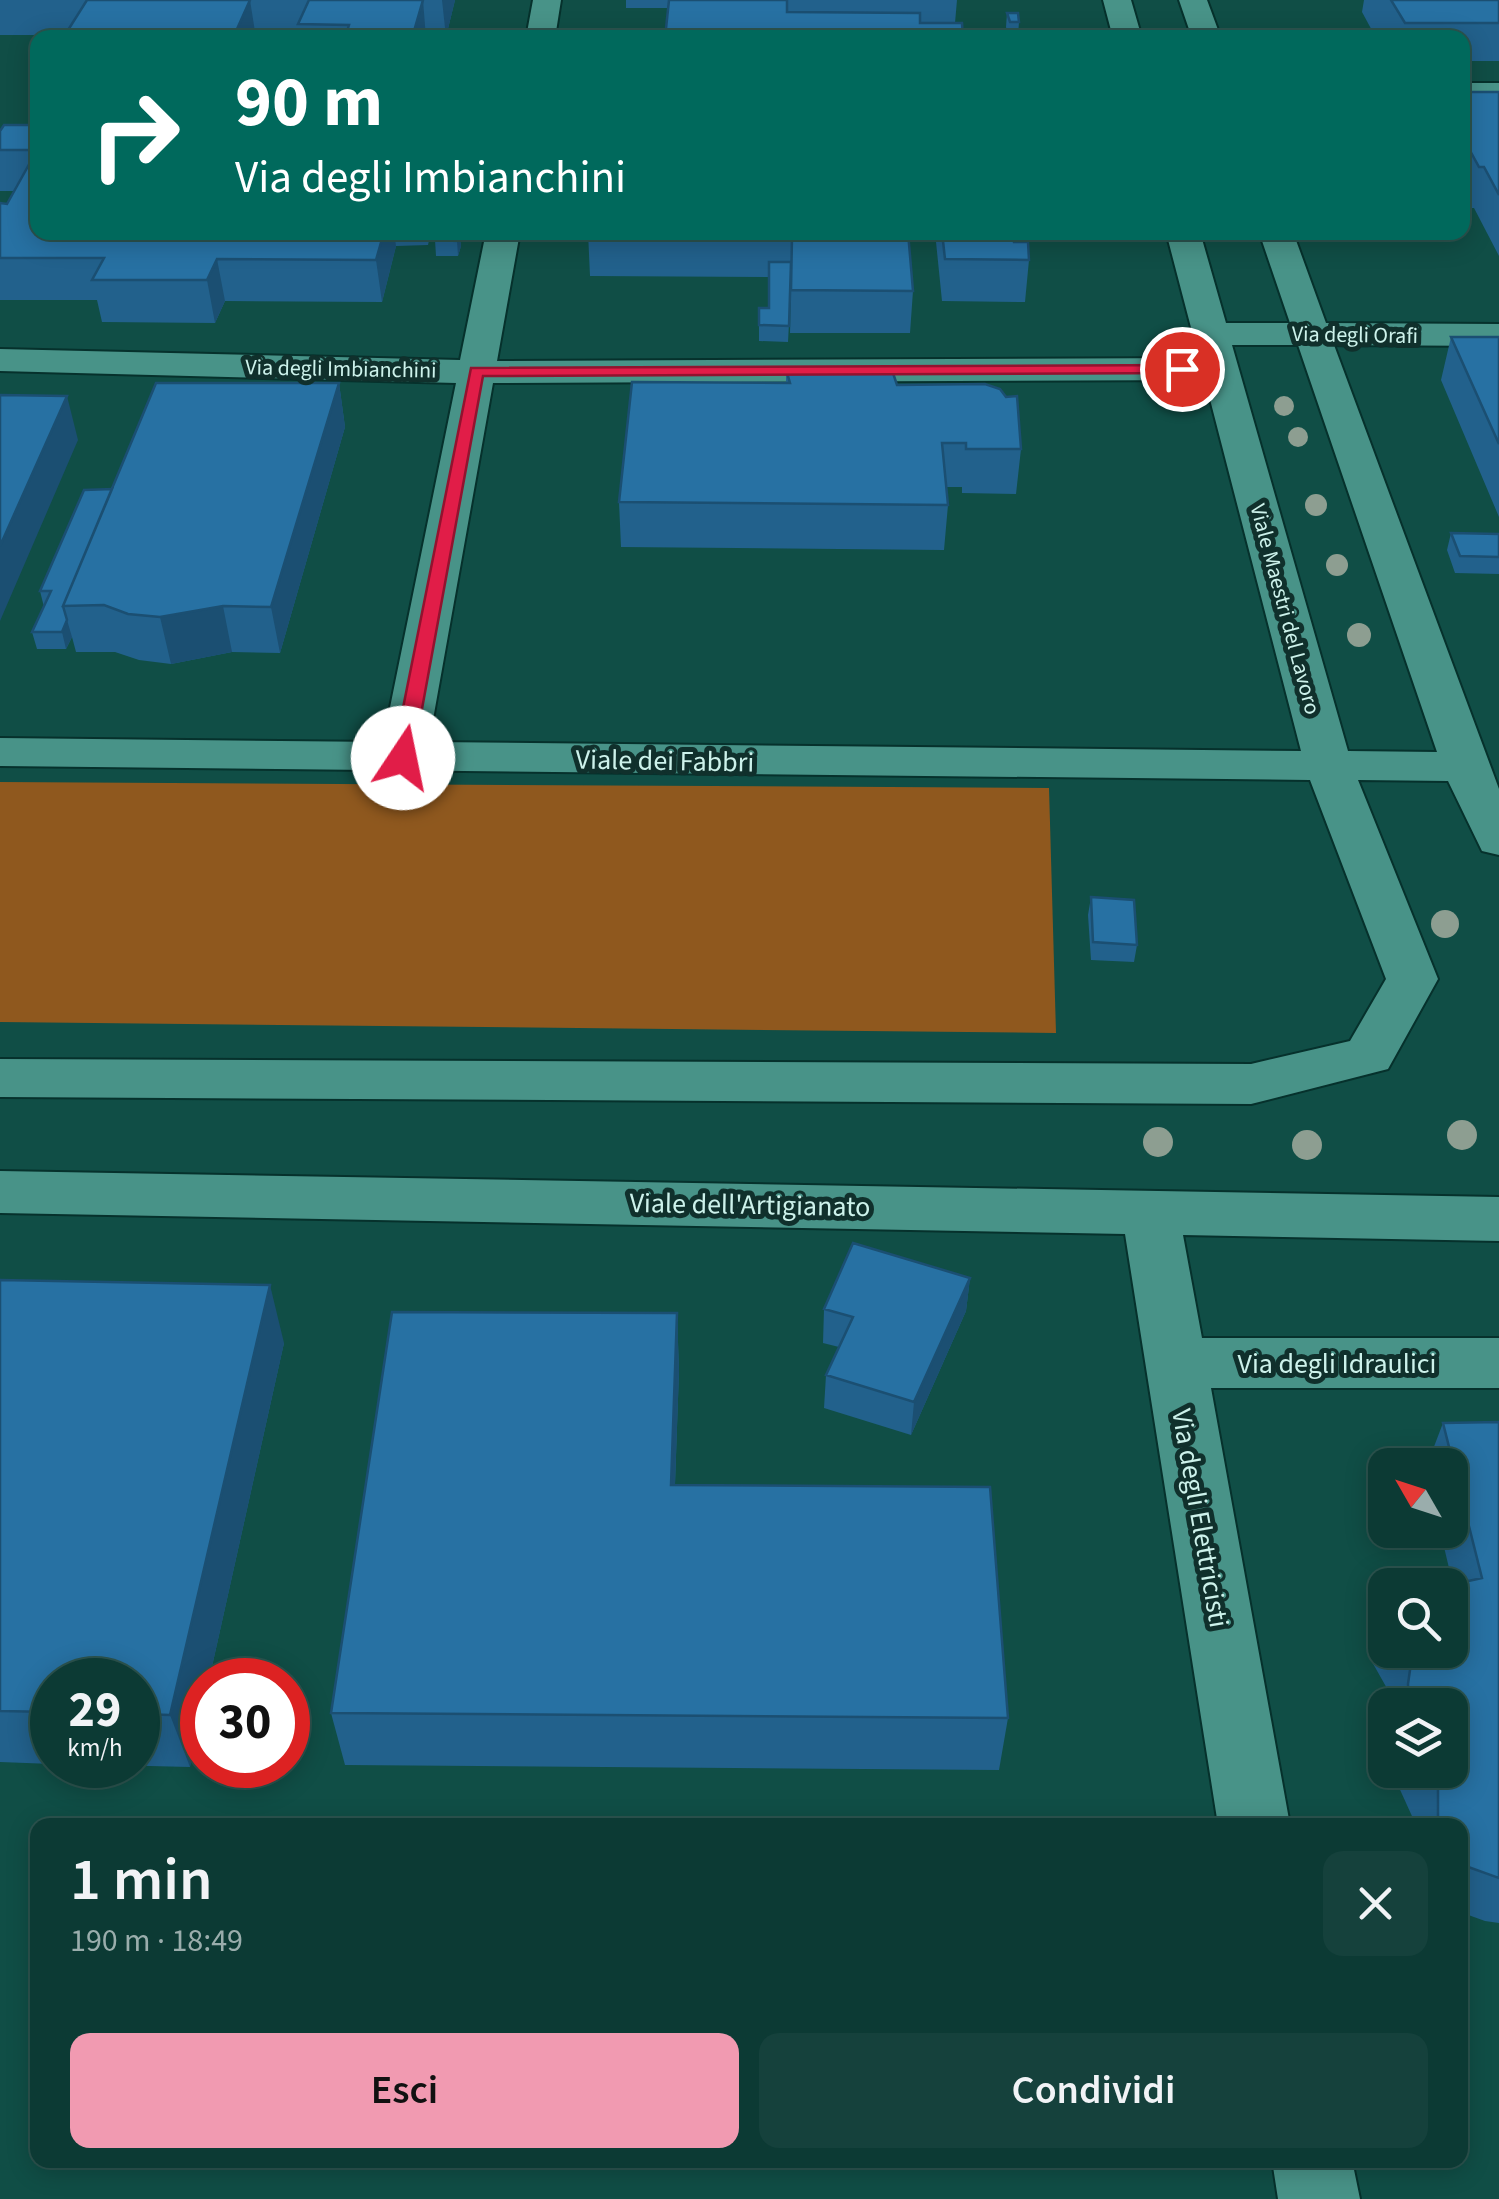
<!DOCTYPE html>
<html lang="it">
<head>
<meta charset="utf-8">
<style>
  body { margin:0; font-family:"Source Sans 3",sans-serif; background:#15413c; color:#f1f3f6; height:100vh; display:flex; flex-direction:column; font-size:38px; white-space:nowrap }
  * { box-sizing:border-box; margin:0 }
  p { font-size:32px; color:#9aadac }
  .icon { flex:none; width:55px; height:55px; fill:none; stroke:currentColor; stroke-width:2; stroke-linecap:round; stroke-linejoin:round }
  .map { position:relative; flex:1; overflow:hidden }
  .drawer { position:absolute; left:30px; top:1818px; width:1438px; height:350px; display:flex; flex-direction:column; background:#0c3a34; border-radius:20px; box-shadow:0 5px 25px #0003,0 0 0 2px #2c544f }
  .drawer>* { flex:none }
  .top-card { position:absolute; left:30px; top:30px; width:1440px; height:210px; border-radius:20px; box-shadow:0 5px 25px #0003,0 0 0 2px #2c544f; background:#00695c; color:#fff; overflow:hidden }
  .needle { width:65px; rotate:309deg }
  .controls { position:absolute; left:1368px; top:1448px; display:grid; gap:20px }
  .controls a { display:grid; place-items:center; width:100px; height:100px; border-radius:20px; background:#0c3a34; box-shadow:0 5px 25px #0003,0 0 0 2px #2c544f; font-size:50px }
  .speed { position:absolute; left:30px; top:1658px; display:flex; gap:20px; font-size:50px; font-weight:700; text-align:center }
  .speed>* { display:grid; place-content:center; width:130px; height:130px; border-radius:50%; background:#0c3a34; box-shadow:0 5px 25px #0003,0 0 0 2px #2c544f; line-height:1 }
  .speed small { font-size:25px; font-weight:400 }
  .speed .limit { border:15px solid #d22; background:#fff; color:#111 }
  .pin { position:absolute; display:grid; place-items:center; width:85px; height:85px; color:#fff; margin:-42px; border:5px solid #fff; border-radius:50%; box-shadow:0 2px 10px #0007 }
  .me { position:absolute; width:110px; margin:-55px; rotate:11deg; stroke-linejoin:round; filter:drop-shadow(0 0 8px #0008) }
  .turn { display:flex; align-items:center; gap:35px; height:210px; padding:0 40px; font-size:45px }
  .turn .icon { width:130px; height:130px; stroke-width:2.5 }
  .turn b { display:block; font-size:70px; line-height:85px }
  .round { display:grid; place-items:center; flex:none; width:105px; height:105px; border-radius:20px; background:#15413c }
  .summary { display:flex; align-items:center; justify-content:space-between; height:170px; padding:0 40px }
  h1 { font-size:60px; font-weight:600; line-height:75px }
  .button { display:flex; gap:20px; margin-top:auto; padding:20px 40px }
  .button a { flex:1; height:115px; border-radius:20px; background:#f19ab1; color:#111; font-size:40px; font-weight:600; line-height:115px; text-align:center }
  .button a+a { background:#15413c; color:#f1f3f6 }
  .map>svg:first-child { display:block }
</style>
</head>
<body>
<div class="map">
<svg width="1499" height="2199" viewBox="0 0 1499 2199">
  <rect width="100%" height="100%" fill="#104e46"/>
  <path fill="#8f581e" d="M0,782L1049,788L1056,1033L0,1022Z"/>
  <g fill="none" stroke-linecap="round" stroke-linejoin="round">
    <g stroke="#06312c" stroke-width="4">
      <path id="minor" d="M533,0H561L555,38H526Z
        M1103,0H1131L1142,38H1113Z
        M1179,0H1207L1221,38H1192Z
        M1462,83H1499V101H1462Z
        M486,232H520L497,361L1199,358L1166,232H1200L1226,323H1290L1259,232H1293L1326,323L1499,324V346L1334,345L1499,789V855L1482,851L1448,781L1358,780L1438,979L1388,1069L1251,1104L0,1097V1059L1251,1064L1350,1041L1386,979L1310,780L0,766V738L383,742L456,383L0,371V349L460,360ZM1232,345H1298L1437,752L1348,751ZM1205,380L1301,751L429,742L493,383Z
        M0,1171L1499,1197V1241L1183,1235L1202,1338H1499V1388H1211L1290,1825H1218L1125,1234L0,1213Z
        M1272,2160H1352L1360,2199H1278Z"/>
    </g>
    <use href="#minor" fill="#489388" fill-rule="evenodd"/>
  </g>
  <g fill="#8d9e91">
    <circle cx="1284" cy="406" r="10"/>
    <circle cx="1298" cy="437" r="10"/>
    <circle cx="1316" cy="505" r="11"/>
    <circle cx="1337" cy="565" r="11"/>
    <circle cx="1359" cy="635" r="12"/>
    <circle cx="1445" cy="924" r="14"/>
    <circle cx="1462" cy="1135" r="15"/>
    <circle cx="1158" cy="1142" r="15"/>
    <circle cx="1307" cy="1145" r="15"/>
  </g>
  <path fill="#22618c" d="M0,0H455L446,37L300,38V36H256V38H63L64,35H0Z
    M626,0H957L955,23L963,38L668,8H626Z
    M1364,0H1499V61H1462V38L1375,36L1362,12Z
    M1007,13L1019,22L1018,36H1008L1006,27Z
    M1462,92H1499V256L1474,208H1469L1462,195Z
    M38,125V232H431L428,245L396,246L382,302L225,301L215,323L102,322L97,300H0V203L7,204L14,191H0V131Z
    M459,232L461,246L458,256H436L435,240Z
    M588,232H908L913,291L910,333H790L791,286L788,342L759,341V308H769V277L590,276Z
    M935,232H1012L1014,242L1029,260L1025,302L942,301Z
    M1451,337H1499V517L1441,380Z
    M786,369L897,385L1021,449L1016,494L962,493V487H946L948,505L944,550L621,547L619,502L786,383Z
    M339,383L345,427L280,653L232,652L171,664L139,660L115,652H76L72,637L66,649H37L32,632L44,607L40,591L112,489Z
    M1451,533L1499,534V574L1455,573L1447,550Z
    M1091,897L1137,945L1134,962L1091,960L1088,915Z
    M970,1278L966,1311L911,1435L824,1408L826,1375L839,1347L823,1343L824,1309Z
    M0,1280L284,1343L209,1680H202L190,1767L109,1765H138V1680H52V1764L0,1762Z
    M677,1313L679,1371L675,1485L1008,1718L999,1770L345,1765L331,1713Z
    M1499,1422V1923L1485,1921L1460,1912V1825H1416L1392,1772V1770H1450V1705H1392L1393,1699L1367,1653L1385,1609V1650H1450L1453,1585L1440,1530H1450V1465H1427L1443,1423Z"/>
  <path fill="#1b4f72" d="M250,0L256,38H233Z
    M423,0L426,38H412Z
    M442,0H455L446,37Z
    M384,232H394L396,246L382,302L376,260Z
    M459,232L461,246L458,256L457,241Z
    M217,259L225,301L215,323L207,280Z
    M339,383L345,427L280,653L271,607Z
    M67,396L78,440L0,621V546Z
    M223,606L232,652L171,664L160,617Z
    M67,620L72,637L66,649L62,632Z
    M970,1278L966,1311L911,1435L914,1402Z
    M270,1285L284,1343L209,1680H202V1710L190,1767L170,1715Z
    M677,1313L679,1371L673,1540L671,1485Z"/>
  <path fill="#2771a3" stroke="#1b4f72" stroke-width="2.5" d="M87,0H250L233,38H63Z
    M309,0H423L412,38H345L349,25L298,24Z
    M669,0H787V12L920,13V23H962L963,38H665Z
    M1391,0H1499V23H1405Z
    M1007,13H1018L1019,22H1010Z
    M1462,92H1499V195L1484,167H1479L1462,136Z
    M4,125H38V232H384L376,260L217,259L207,280H92L104,258H0V203L7,204L37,150H0V131Z
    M437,232H459L457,241L435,240Z
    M588,232H908L913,291L791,290L792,236L588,235Z
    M942,232H1012L1014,242H1028L1029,260L945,259Z
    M769,262H791L789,326L759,325V308H769Z
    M1451,337H1499V444Z
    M786,369L892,370L897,385L985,384L1000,389L1006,397L1017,396L1021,449H966V443H942L948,505L619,502L632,382L790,383Z
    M156,383H339L271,607L223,606L160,617L128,614L104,605L63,606Z
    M0,395L67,396L0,546Z
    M112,489L63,606L67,620L62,632H32L51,591H40L84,490Z
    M1451,533L1499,534V557L1460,556Z
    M1091,897L1134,900L1137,945L1093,942Z
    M853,1243L970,1278L914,1402L826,1375L853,1317L824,1309Z
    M0,1280L270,1285L170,1715L138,1714V1680H52V1712L0,1711Z
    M392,1312L677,1313L671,1485L990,1487L1008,1718L331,1713Z
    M1499,1422V1878L1460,1864V1825H1438V1789L1430,1770H1450V1705H1409L1408,1684L1412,1656L1408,1650H1450V1585L1482,1578L1443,1423Z"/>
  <path fill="#e11d48" stroke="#92132f" stroke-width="2.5" d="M1182,365L1188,366V373L483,376L413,758L403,764L393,758L471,368Z"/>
  <g text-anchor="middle" stroke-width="10" stroke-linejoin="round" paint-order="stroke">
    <g font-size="22" fill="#cdf2eb" stroke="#10302c">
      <text transform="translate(1355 334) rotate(1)" y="8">Via degli Orafi</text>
      <text transform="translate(341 368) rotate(1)" y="8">Via degli Imbianchini</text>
      <text transform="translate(1286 609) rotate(75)" y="8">Viale Maestri del Lavoro</text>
    </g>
    <g font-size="28" fill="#cdf2eb" stroke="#10302c">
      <text transform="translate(665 760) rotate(1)" y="10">Viale dei Fabbri</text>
      <text transform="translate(750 1204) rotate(1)" y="10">Viale dell'Artigianato</text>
      <text x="1337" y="1373">Via degli Idraulici</text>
      <text transform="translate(1201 1518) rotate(80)" y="10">Via degli Elettricisti</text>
    </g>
  </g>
</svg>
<div class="controls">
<a><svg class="needle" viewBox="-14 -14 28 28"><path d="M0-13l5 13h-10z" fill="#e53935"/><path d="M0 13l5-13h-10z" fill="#9aadac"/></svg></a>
<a><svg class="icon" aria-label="search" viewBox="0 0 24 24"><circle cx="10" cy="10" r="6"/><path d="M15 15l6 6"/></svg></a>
<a><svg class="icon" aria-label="layers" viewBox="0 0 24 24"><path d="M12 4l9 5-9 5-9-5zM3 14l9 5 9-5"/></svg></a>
</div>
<div class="speed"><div>29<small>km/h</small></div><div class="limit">30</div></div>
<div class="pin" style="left:1182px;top:369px;background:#d93025"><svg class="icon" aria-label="arrive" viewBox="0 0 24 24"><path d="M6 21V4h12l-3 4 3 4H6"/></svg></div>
<svg class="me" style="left:403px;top:758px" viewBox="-20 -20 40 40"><circle r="19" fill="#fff"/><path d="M0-13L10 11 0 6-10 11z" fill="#e11d48"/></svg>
<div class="top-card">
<div class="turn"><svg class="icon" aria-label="right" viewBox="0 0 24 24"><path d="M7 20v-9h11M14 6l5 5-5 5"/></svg><div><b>90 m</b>Via degli Imbianchini</div></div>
</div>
<section class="drawer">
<div class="summary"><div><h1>1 min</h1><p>190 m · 18:49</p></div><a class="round"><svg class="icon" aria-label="close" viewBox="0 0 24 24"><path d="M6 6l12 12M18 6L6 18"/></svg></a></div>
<div class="button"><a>Esci</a><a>Condividi</a></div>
</section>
</div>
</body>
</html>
